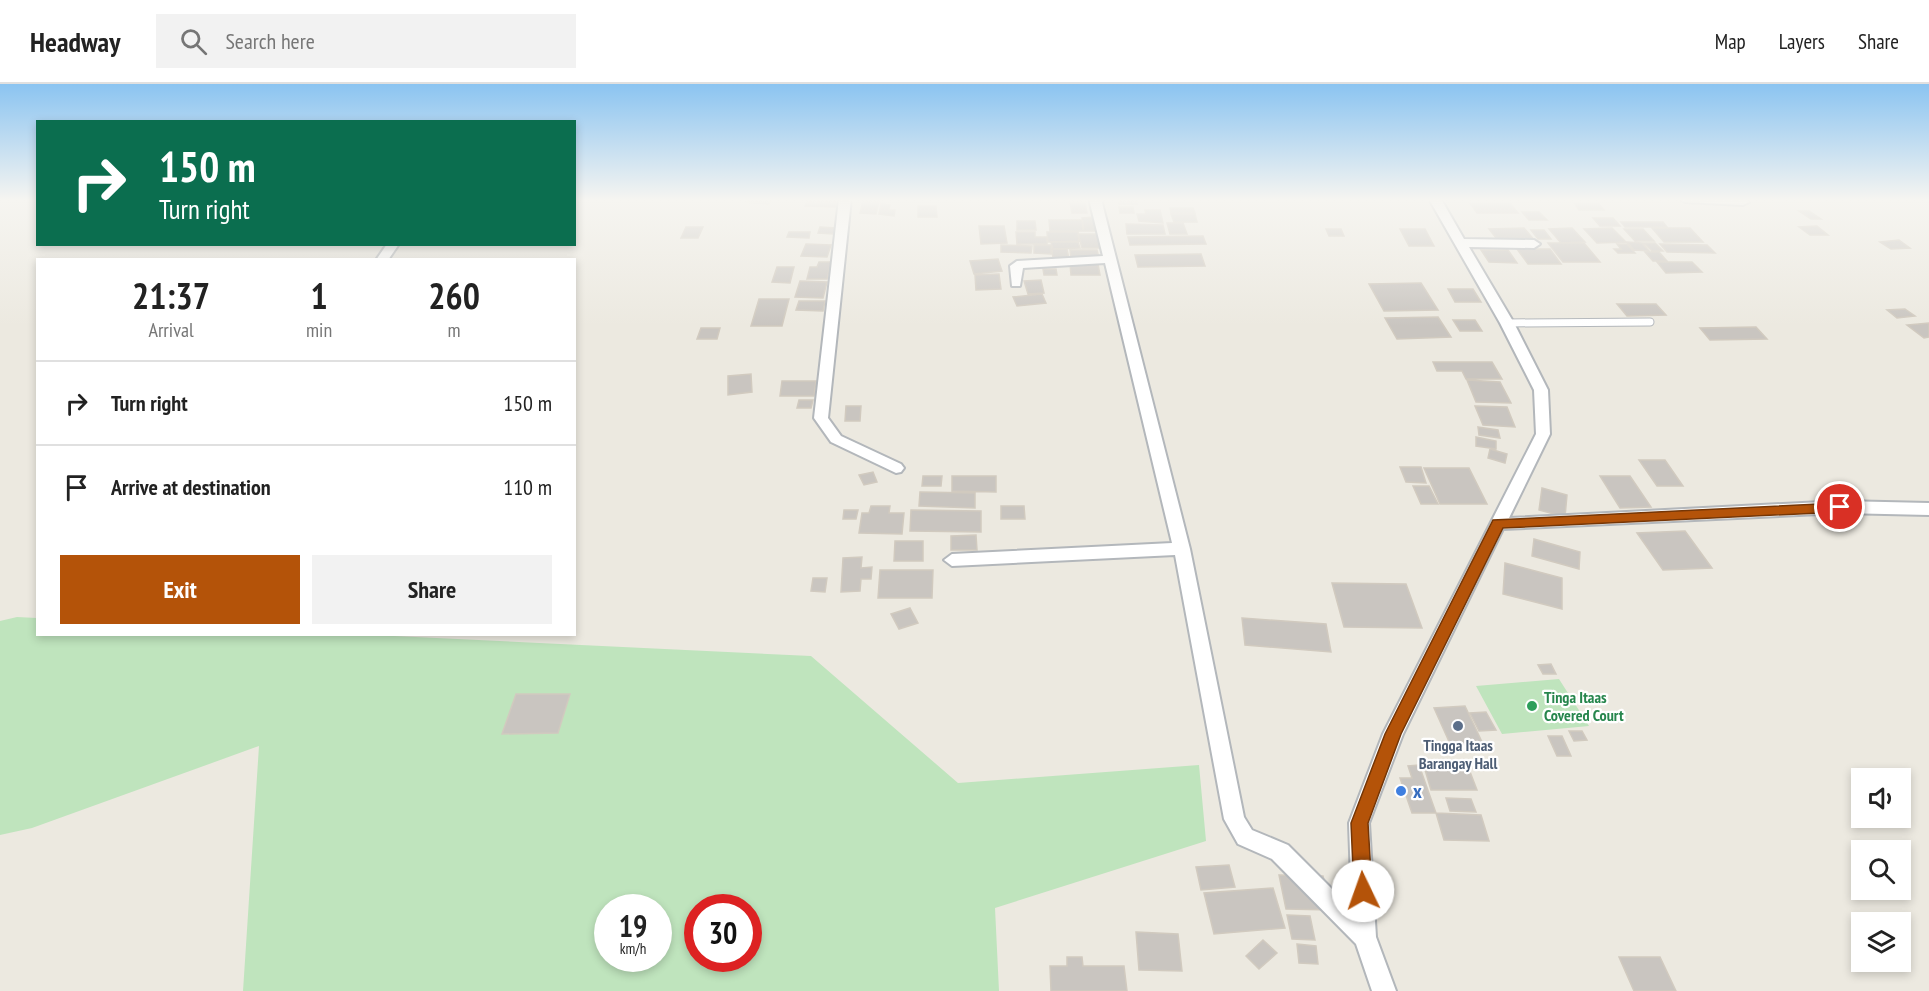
<!DOCTYPE html>
<html lang="en">
<head>
<meta charset="utf-8">
<style>
  body { margin:0; font-family:"PT Sans Narrow",sans-serif; background:#f2f2f2; color:#222; height:100vh; display:flex; flex-direction:column; font-size:22px; white-space:nowrap }
  * { box-sizing:border-box; margin:0 }
  p { font-size:20px; color:#767676 }
  .icon { flex:none; width:33px; height:33px; fill:none; stroke:currentColor; stroke-width:2; stroke-linecap:round; stroke-linejoin:round }
  .map { position:relative; flex:1; overflow:hidden }
  .sheet { position:absolute; left:36px; top:174px; width:540px; height:378px; display:flex; flex-direction:column; background:#fff; border-radius:0px; box-shadow:0 3px 9px #0003 }
  .sheet>* { flex:none }
  .banner { position:absolute; left:36px; top:36px; width:540px; height:126px; border-radius:0px; box-shadow:0 3px 9px #0003; background:#0b6e4f; color:#fff; overflow:hidden }
  .tools { position:absolute; left:1851px; top:684px; display:grid; gap:12px }
  .tools a { display:grid; place-items:center; width:60px; height:60px; border-radius:0px; background:#fff; box-shadow:0 3px 9px #0003; font-size:30px }
  .speed { position:absolute; left:594px; top:810px; display:flex; gap:12px; font-size:30px; font-weight:700; text-align:center }
  .speed>* { display:grid; place-content:center; width:78px; height:78px; border-radius:50%; background:#fff; box-shadow:0 3px 9px #0003; line-height:1 }
  .speed small { font-size:15px; font-weight:400 }
  .speed .limit { border:9px solid #d22; background:#fff; color:#111 }
  .pin { position:absolute; display:grid; place-items:center; width:51px; height:51px; color:#fff; margin:-26px; border:3px solid #fff; border-radius:50%; box-shadow:0 2px 6px #0007 }
  .me { position:absolute; width:66px; margin:-33px; rotate:357deg; stroke-linejoin:round; filter:drop-shadow(0 0 4px #0008) }
  .turn { display:flex; align-items:center; gap:21px; height:126px; padding:0 24px; font-size:27px }
  .turn .icon { width:78px; height:78px; stroke-width:2.5 }
  .turn b { display:block; font-size:42px; line-height:51px }
  .eta { display:flex; justify-content:space-evenly; align-items:center; height:102px; text-align:center }
  .eta b { font-size:36px; font-weight:700; line-height:42px }
  .cta { display:flex; gap:12px; margin-top:auto; padding:12px 24px }
  .cta a { flex:1; height:69px; border-radius:0px; background:#b45309; color:#fff; font-size:24px; font-weight:700; line-height:69px; text-align:center }
  .cta a+a { background:#f2f2f2; color:#222 }
  ul { padding:0; list-style:none }
  li { display:flex; align-items:center; gap:18px; height:84px; padding:0 24px; border-top:2px solid #e0e0e0 }
  li div { flex:1 }
  li b { display:block; font-size:22px }
  li em { font-style:normal }
  header { display:flex; align-items:center; gap:36px; box-sizing:border-box; height:84px; padding:0 30px; background:#fff; border-bottom:2px solid #e0e0e0 }
  header strong { font-size:28px }
  nav { display:flex; gap:33px; margin-inline-start:auto; font-size:21px }
  .search { width:420px; height:54px; background:#f2f2f2; display:flex; align-items:center; gap:15px; box-sizing:border-box; padding:0 21px; border-radius:0px; color:#767676; font-size:22px }
  .map>svg:first-child { display:block }
</style>
</head>
<body>
<header>
<strong>Headway</strong>
<div class="search"><svg class="icon" aria-label="search" viewBox="0 0 24 24"><circle cx="10" cy="10" r="6"/><path d="M15 15l6 6"/></svg>Search here</div>
<nav><a>Map</a><a>Layers</a><a>Share</a></nav>
</header>
<div class="map">
<svg width="1929" height="907" viewBox="0 0 1929 907">
  <rect width="100%" height="100%" fill="#ece9e0"/>
  <path fill="#bfe4bd" fill-rule="evenodd" d="M17,533L37,534L38,550L373,551L811,572L958,699L1199,681L1206,757L995,824L999,907H243L259,662L32,744L0,751V537ZM608,824H658V874H608ZM698,824H748V874H698Z
    M1559,595L1589,642L1502,650L1476,602Z"/>
  <path fill="#c9c5c0" stroke="#d1cabf" stroke-width="1.5" d="M747,115H772L769,120L745,118Z
    M808,115H839L836,123L805,122Z
    M1119,115H1136L1137,120H1119Z
    M863,117H879L876,130L860,129Z
    M1070,118H1085L1087,129H1072Z
    M1470,119H1510L1518,129H1477Z
    M881,120L890,121L889,126H895L894,132L879,130Z
    M1575,120H1599L1604,126H1579Z
    M918,122H936L937,133H918Z
    M1119,123H1133L1134,129H1120Z
    M1170,124H1193L1195,129H1171Z
    M1145,126H1160L1163,139L1139,137L1137,130H1146Z
    M1799,127H1809L1821,135H1811Z
    M1522,128H1539L1547,136H1529Z
    M1171,130H1195L1197,138H1174Z
    M1094,133L1096,147H1084L1082,134Z
    M1593,134H1613L1620,142H1600Z
    M1049,136H1082L1083,147H1050Z
    M1017,137H1035L1036,146H1017Z
    M1621,138H1663L1667,143H1625Z
    M1167,139H1183L1187,150H1170Z
    M1126,140L1163,141L1165,150H1127Z
    M979,142H1004L1007,159L981,160Z
    M1817,142L1828,151H1810L1799,143Z
    M686,143H703L698,154H681Z
    M820,143L836,144L834,150L818,149Z
    M1524,144L1536,158L1500,159L1489,145Z
    M1572,144L1585,158L1561,159L1549,145Z
    M1612,144L1626,158L1597,159L1584,145Z
    M1652,144H1690L1703,158H1664Z
    M1326,145H1341L1344,152H1329Z
    M1400,145H1425L1434,162H1409Z
    M1624,145H1643L1654,157H1635Z
    M1531,146H1544L1551,155H1538Z
    M789,148H810L809,154L787,153Z
    M1016,148H1035V153H1047V160H1017Z
    M1047,148H1078L1079,157L1048,158Z
    M1078,150H1101L1105,164H1082Z
    M1203,152L1206,160L1130,161L1128,153Z
    M1899,156L1910,164L1891,165L1880,158Z
    M1051,158H1078L1080,164L1053,165Z
    M1627,158L1642,159L1649,167L1634,166Z
    M1548,159H1584L1600,178H1563Z
    M1644,159H1655L1663,167H1652Z
    M806,160L831,161L827,173L801,172Z
    M1617,160H1627L1635,169H1618L1614,165H1621Z
    M1660,160L1707,161L1715,169L1667,168Z
    M1001,161L1032,162L1031,169L1001,168Z
    M1034,161H1051V170L1034,169Z
    M1052,165H1067L1069,175H1053Z
    M1517,165H1550L1561,180H1528Z
    M1070,166H1097L1099,174H1071Z
    M1481,166H1508L1517,179L1489,178Z
    M1645,168H1659L1667,177H1653Z
    M1201,170L1205,182L1138,183L1135,171Z
    M998,175L1002,187L974,190L970,177Z
    M819,178H831L827,195H807L810,183H817Z
    M1657,178H1692L1702,188L1666,189Z
    M1070,180H1098L1100,191H1071Z
    M777,183H794L790,199L772,198Z
    M1043,185H1056L1057,191H1044Z
    M999,190L1001,205L976,206L975,191Z
    M1041,196L1044,209L1028,210L1024,197Z
    M800,197L827,198L823,214L795,213Z
    M1421,199L1438,226L1384,227L1369,200Z
    M1448,205H1473L1481,218H1455Z
    M1042,210L1046,219L1017,222L1013,213Z
    M759,215H789L782,242H751Z
    M799,217H825L823,227L796,226Z
    M1617,220H1656L1666,231L1627,232Z
    M1905,225L1915,232L1897,234L1887,226Z
    M1438,233L1451,253L1397,255L1385,234Z
    M1453,236H1475L1482,247H1460Z
    M1929,239V253L1924,254L1907,241Z
    M1756,243L1767,255L1710,256L1700,244Z
    M701,244H720L717,255H697Z
    M1433,278H1492L1502,295H1466L1462,287H1437Z
    M751,290L752,308L728,311V292Z
    M1467,296L1500,298L1511,319L1476,318Z
    M782,297H816L814,312H780Z
    M799,316H813L811,324H797Z
    M846,322H861L860,337H845Z
    M1475,322L1507,323L1515,343L1483,341Z
    M1478,343L1498,346L1500,354L1479,351Z
    M1476,353L1496,357V365L1476,362Z
    M1490,365L1507,370L1505,379L1488,374Z
    M1639,376H1665L1683,402H1657Z
    M1400,383H1421L1426,399L1406,398Z
    M1424,384H1469L1487,420H1440Z
    M873,388L877,398L864,401L859,391Z
    M923,392H942L941,402H922Z
    M952,392H996V408L952,407Z
    M1600,392H1630L1651,423L1620,424Z
    M1413,402H1429L1438,420H1421Z
    M1542,404L1567,411L1565,433L1539,426Z
    M920,408L975,409V424L919,422Z
    M871,422H890L889,429H904L902,450L859,449L862,429H869Z
    M1001,422H1024L1025,435H1001Z
    M844,426H858L856,435H843Z
    M911,426L981,427V448L910,447Z
    M1685,447L1712,484L1663,486L1637,449Z
    M976,451L977,466H951V452Z
    M1534,455L1580,468L1579,485L1532,472Z
    M895,457H923V477H894Z
    M862,473L861,484L872,483L871,495H861L860,507L841,508L843,474Z
    M1505,479L1562,494V525L1503,510Z
    M880,486H933L932,514H878Z
    M813,494H827L825,508L811,507Z
    M1332,499L1406,500L1422,544L1344,543Z
    M910,524L918,539L899,545L891,530Z
    M1242,534L1326,540L1331,568L1245,561Z
    M1551,580L1556,590H1543L1538,581Z
    M516,610H570L558,649L502,650Z
    M1465,622L1483,660L1451,662L1434,624Z
    M1486,628L1496,646L1479,647L1470,629Z
    M1569,647H1582L1587,656L1574,657Z
    M1548,652H1562L1571,672H1557Z
    M1423,679L1467,680L1477,706H1431Z
    M1419,681L1436,729H1412L1400,694H1412L1408,682Z
    M1446,714L1471,715L1476,728L1450,727Z
    M1436,729L1481,731L1489,757L1444,756Z
    M1229,781L1235,803L1201,806L1196,783Z
    M1279,791L1323,792L1331,826L1286,825Z
    M1273,804L1285,844L1214,850L1204,809Z
    M1287,831L1310,832L1315,856L1292,855Z
    M1136,848L1178,850L1182,887L1139,886Z
    M1263,856L1277,869L1259,885L1246,872Z
    M1297,860L1316,862L1318,880L1299,879Z
    M1067,873H1082L1083,882H1124L1127,907H1051L1050,882H1067Z
    M1619,873H1660L1676,907H1634Z"/>
  <g fill="none" stroke-linecap="round" stroke-linejoin="round">
    <g stroke="#b3b7bb" stroke-width="9">
      <path id="service" d="M1507,239L1650,238"/>
    </g>
    <g stroke="#b3b7bb" stroke-width="4">
      <path id="minor" d="M839,115H851L828,334L841,352L901,380L904,384L901,388L896,389L831,358L814,334Z
        M1089,115H1101L1190,465L1244,733L1252,746L1288,761L1352,825L1349,739L1383,650L1536,350L1534,306L1500,239L1429,115H1441L1464,155L1534,156L1540,160L1534,164L1469,163L1514,239L1548,306L1550,350L1509,434L1841,417L1929,419V431L1841,429L1503,445L1403,650L1369,739L1376,853L1396,907H1372L1356,860L1272,775L1238,760L1224,735L1175,471L952,482L944,476L952,470L1172,459L1105,179L1023,184L1020,202H1012L1010,182L1017,177L1103,172Z
        M1679,115H1745L1749,118L1743,121L1685,118Z
        M387,160H399L388,176H376Z"/>
    </g>
    <use href="#service" stroke="#fff" stroke-width="7"/>
    <use href="#minor" fill="#fff" fill-rule="evenodd"/>
  </g>
  <linearGradient id="sky" x2="0" y2="1"><stop stop-color="#8bc4f1"/><stop offset="0.48" stop-color="#f6f5f1"/><stop offset="1" stop-color="#f6f5f1" stop-opacity="0"/></linearGradient>
  <rect width="1929" height="242" fill="url(#sky)"/>
  <path fill="#b45309" stroke="#753606" stroke-width="1.5" d="M1840,419L1847,423L1840,428L1503,444L1401,650L1368,739L1372,807L1369,813L1363,816L1356,813L1354,807L1351,739L1385,650L1493,436Z"/>
  <circle fill="#2e9e5b" stroke="#fff" stroke-width="2" cx="1532" cy="622" r="6"/>
  <circle fill="#5c6f8a" stroke="#fff" stroke-width="2" cx="1458" cy="642" r="6"/>
  <circle fill="#3f7fe0" stroke="#fff" stroke-width="2" cx="1401" cy="707" r="6"/>
  <g text-anchor="middle" stroke-width="4.5" stroke-linejoin="round" paint-order="stroke">
    <g font-size="16" font-weight="bold" fill="#27864d" stroke="#fff" text-anchor="start">
      <text x="1544" y="619">Tinga Itaas<tspan x="1544" dy="18">Covered Court</tspan></text>
    </g>
    <g font-size="16" font-weight="bold" fill="#4e5e75" stroke="#fff">
      <text x="1458" y="667">Tingga Itaas<tspan x="1458" dy="18">Barangay Hall</tspan></text>
    </g>
    <g font-size="20" font-weight="bold" fill="#366cbe" stroke="#fff" text-anchor="start">
      <text x="1413" y="714">x</text>
    </g>
  </g>
</svg>
<div class="tools">
<a><svg class="icon" aria-label="sound" viewBox="0 0 24 24"><path d="M4 9h4l5-4v14l-5-4H4zM17 9q2 3 0 6"/></svg></a>
<a><svg class="icon" aria-label="search" viewBox="0 0 24 24"><circle cx="10" cy="10" r="6"/><path d="M15 15l6 6"/></svg></a>
<a><svg class="icon" aria-label="layers" viewBox="0 0 24 24"><path d="M12 4l9 5-9 5-9-5zM3 14l9 5 9-5"/></svg></a>
</div>
<div class="speed"><div>19<small>km/h</small></div><div class="limit">30</div></div>
<div class="pin" style="left:1840px;top:423px;background:#d93025"><svg class="icon" aria-label="arrive" viewBox="0 0 24 24"><path d="M6 21V4h12l-3 4 3 4H6"/></svg></div>
<svg class="me" style="left:1363px;top:807px" viewBox="-20 -20 40 40"><circle r="19" fill="#fff"/><path d="M0-13L10 11 0 6-10 11z" fill="#b45309"/></svg>
<div class="banner">
<div class="turn"><svg class="icon" aria-label="right" viewBox="0 0 24 24"><path d="M7 20v-9h11M14 6l5 5-5 5"/></svg><div><b>150 m</b>Turn right</div></div>
</div>
<section class="sheet">
<div class="eta">
<div><b>21:37</b><p>Arrival</p></div>
<div><b>1</b><p>min</p></div>
<div><b>260</b><p>m</p></div>
</div>
<ul>
<li><svg class="icon" aria-label="right" viewBox="0 0 24 24"><path d="M7 20v-9h11M14 6l5 5-5 5"/></svg><div><b>Turn right</b></div><em>150 m</em></li>
<li><svg class="icon" aria-label="arrive" viewBox="0 0 24 24"><path d="M6 21V4h12l-3 4 3 4H6"/></svg><div><b>Arrive at destination</b></div><em>110 m</em></li>
</ul>
<div class="cta"><a>Exit</a><a>Share</a></div>
</section>
</div>
</body>
</html>
